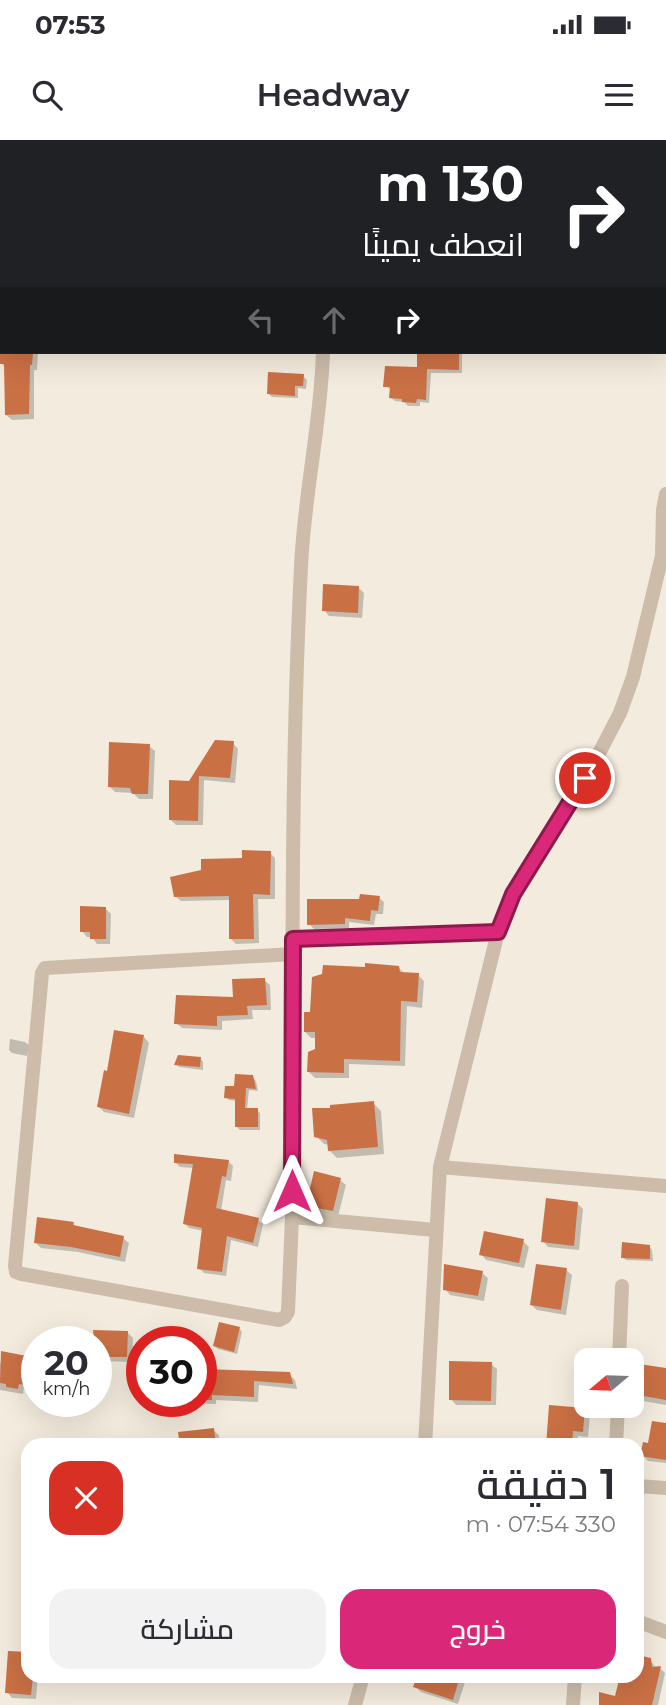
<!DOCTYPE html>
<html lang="ar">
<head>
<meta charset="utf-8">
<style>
  body { margin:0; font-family:Montserrat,Cairo,sans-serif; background:#f2f2f3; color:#2b2b33; direction:rtl; height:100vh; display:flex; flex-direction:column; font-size:26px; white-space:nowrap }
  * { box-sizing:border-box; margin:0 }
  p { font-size:23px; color:#7c7c81 }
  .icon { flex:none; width:38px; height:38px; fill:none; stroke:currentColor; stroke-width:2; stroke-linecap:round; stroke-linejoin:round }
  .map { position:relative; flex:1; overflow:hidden; direction:ltr }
  .sheet { position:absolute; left:21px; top:1298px; width:623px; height:245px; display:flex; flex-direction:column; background:#fff; border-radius:21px; box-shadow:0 7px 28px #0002; direction:rtl }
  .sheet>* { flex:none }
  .top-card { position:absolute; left:0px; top:0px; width:667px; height:214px; box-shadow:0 7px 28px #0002; direction:rtl; background:#202124; color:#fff; overflow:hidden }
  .needle { width:46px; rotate:251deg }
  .fabs { position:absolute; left:574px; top:1208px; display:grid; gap:14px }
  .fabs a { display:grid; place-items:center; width:70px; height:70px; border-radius:14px; background:#fff; box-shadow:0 7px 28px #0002; font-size:35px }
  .speed { position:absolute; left:21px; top:1186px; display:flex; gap:14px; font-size:35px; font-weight:700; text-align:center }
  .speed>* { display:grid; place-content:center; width:91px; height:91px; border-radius:50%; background:#fff; box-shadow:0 7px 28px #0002; line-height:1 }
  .speed small { font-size:18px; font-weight:400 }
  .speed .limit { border:10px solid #d22; background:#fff; color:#111 }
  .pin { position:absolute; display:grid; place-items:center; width:60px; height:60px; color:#fff; margin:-30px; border:4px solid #fff; border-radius:50%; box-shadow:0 2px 7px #0007 }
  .me { position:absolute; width:77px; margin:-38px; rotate:0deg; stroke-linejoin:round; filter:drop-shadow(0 0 5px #0008) }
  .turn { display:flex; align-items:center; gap:24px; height:147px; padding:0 28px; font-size:32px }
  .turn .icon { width:91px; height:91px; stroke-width:2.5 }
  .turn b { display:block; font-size:49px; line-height:60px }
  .lanes { display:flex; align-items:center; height:66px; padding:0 28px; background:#0003; justify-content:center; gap:35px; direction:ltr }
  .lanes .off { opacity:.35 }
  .round { display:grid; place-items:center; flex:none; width:74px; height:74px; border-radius:21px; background:#f2f2f3 }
  .headline { display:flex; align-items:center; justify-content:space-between; height:119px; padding:0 28px }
  h1 { font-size:42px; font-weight:600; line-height:52px }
  .primary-button { display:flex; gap:14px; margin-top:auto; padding:14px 28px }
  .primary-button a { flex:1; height:80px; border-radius:21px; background:#db2777; color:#fff; font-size:28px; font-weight:600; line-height:80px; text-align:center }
  .primary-button a+a { background:#f2f2f3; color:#2b2b33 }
  .status { display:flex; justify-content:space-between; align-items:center; height:49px; padding:0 35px; background:#fff; direction:ltr }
  .status svg { height:19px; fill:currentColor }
  header { display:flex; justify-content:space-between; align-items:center; height:91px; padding:0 28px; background:#fff; font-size:32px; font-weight:600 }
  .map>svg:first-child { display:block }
</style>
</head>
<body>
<div class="status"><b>07:53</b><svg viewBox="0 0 49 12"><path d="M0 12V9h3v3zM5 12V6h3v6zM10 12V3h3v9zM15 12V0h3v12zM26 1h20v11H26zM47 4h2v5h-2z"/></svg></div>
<header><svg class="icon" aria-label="menu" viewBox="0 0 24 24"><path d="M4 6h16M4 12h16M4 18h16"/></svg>Headway<svg class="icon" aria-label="search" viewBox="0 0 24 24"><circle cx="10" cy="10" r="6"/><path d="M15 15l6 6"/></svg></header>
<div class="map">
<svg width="666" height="1565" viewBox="0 0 666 1565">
  <rect width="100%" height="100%" fill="#f3ebdd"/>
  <path fill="#0003" d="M237,0H259L237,2Z
    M519,0H541L519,2Z
    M576,0H633V2Z
    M2,168V212H38L37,230H34V279L12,280L6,275V228L1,223Z
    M419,212H462V233H431L429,263L420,262V266H408L404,262L395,261L391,258V250L385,246L419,229Z
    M521,212H554V213L524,214Z
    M303,236L307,240L306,249L298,248V258L272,257L269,254Z
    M358,447L364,453L362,478L329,476L324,470Z
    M233,603L238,609L235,643L204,640L203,685H176L170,679L190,643Z
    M149,606L155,611L153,659H139L133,653L115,652L110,647Z
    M270,713L275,718V759H258L259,803L236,804L231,799L230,760L181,761L175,756L244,720Z
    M379,758L384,762L383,774H376L374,785L349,782V788L314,789L309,784L361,761Z
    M105,768L111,774L110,804H97L92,797H87L82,791Z
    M398,827L405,834L418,835L424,841L422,868L407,866L405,926L349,924V938H315L309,932L316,911V898H311L305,892L312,874L367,829Z
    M264,840L270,845L271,870H252L253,879L222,881V890L182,888L176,883L235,859Z
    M144,897L149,903L134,978L104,972L99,967L109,933Z
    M10,899L25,902L29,905L27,916L12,913L9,910Z
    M200,918L203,922V930L179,927L176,924Z
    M252,937L256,941L258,951L249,950L247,970H257L260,973V990H240L237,987L236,961L229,960L226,957Z
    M373,963L381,971L384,1014L337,1018L329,1010V1005L324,1004L316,996L332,970Z
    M228,1021L233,1026L231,1041L226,1040L221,1071L258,1080L263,1084L258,1107L231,1100L226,1136L204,1133L199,1128L204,1091L189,1088L185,1084L194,1028L180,1027L176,1023Z
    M340,1040L346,1045L338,1076L313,1071L308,1065Z
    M578,1064L583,1069L579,1110L548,1107L543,1101Z
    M73,1083L77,1088L123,1098L129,1103L125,1122L78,1112L41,1108L36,1103Z
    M523,1101L529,1107L524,1128L486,1120L481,1114Z
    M649,1106L652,1110L653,1121L626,1120L623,1117Z
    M566,1130L572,1135L566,1175L537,1170L531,1165Z
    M482,1133L488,1138L484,1161L450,1155L445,1149Z
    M239,1188L242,1192L237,1214L218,1209L215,1206Z
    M127,1192L133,1198L132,1222L100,1221L96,1218V1202Z
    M31,1218L37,1224L35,1250L24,1248L23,1254L0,1250V1223Z
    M491,1224L497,1229L496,1265H456L451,1259Z
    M634,1225L666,1230V1265L637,1260L632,1255Z
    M201,1231L289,1234L295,1240L297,1249L259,1245L258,1262L216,1260V1264L177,1263L175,1262H201Z
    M584,1270L590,1275L588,1297L578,1296L577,1306H547Z
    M666,1285V1323L648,1321L642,1315Z
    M213,1290L219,1295L220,1306H181Z
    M28,1514V1536H38L36,1559L12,1558L7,1552Z
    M637,1517L650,1520L656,1528H660L665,1533L658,1565H601L617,1558L637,1536Z
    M418,1536H467L458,1564L421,1552L415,1546Z"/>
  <path fill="#ca7045" d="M0,212H33L32,225H30L29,274L5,275L4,224H0Z
    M417,212H459V230L427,229L426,260L417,259L416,263L402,262V259L389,258L390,247H383L385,226L417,227Z
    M268,232L304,234L303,246H295V256L267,254Z
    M323,444L359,446L358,473L322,471Z
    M215,600L234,601L230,638L199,636L198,681L169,680V640L189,641Z
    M109,602L150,604L148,654H132L130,648L108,647Z
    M242,710L271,711L270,755L253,754L254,799H229V756L174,757L170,737L201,730V719L242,718Z
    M360,754L380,756L378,771L371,770L370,781L345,778V784L307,785V759H359Z
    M80,766L106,767V799H90V792H80Z
    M365,823L399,826L400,832L419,833L417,862L401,861L400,921L344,919V933L307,932L308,912L315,909V892H304V872H310L312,837L322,834L323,825L365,827Z
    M265,838L267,865L247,866L248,875L217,876V886L174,884L176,855L233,857L232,839Z
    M114,890L144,895L129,974L97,967L104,930L107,931Z
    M178,915L201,917L200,927L174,925Z
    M235,934L253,935L256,949L246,948L245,968H258V987H235V959L224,958L225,946H234Z
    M374,961L378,1007L328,1011L327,1000L314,997L312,968H330V965Z
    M174,1014L229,1020L226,1037L222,1036L216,1068L259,1078L253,1103L227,1096L222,1132L197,1129L202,1088L183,1084L193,1024L174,1023Z
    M314,1031L341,1038L333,1071L306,1066Z
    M546,1058L578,1062L574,1106L541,1102Z
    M37,1077L74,1082L73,1085L124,1096L120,1117L71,1107L34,1103Z
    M484,1091L524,1099L519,1123L479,1115Z
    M622,1102L650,1105V1119L621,1118Z
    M444,1124L483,1131L478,1156L443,1150Z
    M536,1124L567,1128L561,1170L530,1165Z
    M219,1182L240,1187L234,1212L213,1206Z
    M93,1190L128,1191L127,1217H96Z
    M1,1211L32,1217L30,1246L19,1244L18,1249L6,1247V1244L0,1243Z
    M449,1221L492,1222L491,1261L449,1260Z
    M632,1223L666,1228V1260L632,1254Z
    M201,1229L290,1232L293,1244L254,1241V1257L212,1255V1260H201Z
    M549,1265L585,1268L583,1292L573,1291L572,1306H546Z
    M652,1281L666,1283V1320L640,1316L643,1302L648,1303Z
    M214,1288L216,1306H180L178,1292Z
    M8,1511L28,1512V1536H33L31,1555L5,1553Z
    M637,1515L651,1518L652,1527L661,1526L652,1565H599V1552L615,1556L620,1536H637Z
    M417,1536H460L453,1560L413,1547Z"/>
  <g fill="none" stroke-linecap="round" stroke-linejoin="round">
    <path stroke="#ccbca9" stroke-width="14" d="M329,2V0
      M665,71H666
      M323,212C321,284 304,355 301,427C290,644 293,861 292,1077L435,1090
      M293,798L498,792
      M440,1027L666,1046
      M292,1077L288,1172L285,1177L279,1180L22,1134L16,1132L15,1126L42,833L45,828L293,814
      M619,1220L622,1146
      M425,1306L440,1027L498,792L513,754L596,619L620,573L633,537L662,416L663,370L666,354
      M616,1306L618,1265
      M637,1346L666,1348
      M637,1481L666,1492
      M355,1565L363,1536
      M573,1565L575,1536"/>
  </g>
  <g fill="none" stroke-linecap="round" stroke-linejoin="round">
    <g stroke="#8e194d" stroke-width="18">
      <path id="route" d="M292,1051L293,799L498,792L513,754L585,638"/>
    </g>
    <use href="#route" stroke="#db2777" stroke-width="12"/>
  </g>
</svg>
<div class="fabs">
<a><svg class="needle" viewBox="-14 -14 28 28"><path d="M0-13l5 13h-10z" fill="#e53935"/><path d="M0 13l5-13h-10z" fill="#7c7c81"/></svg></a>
</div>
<div class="speed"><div>20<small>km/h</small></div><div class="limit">30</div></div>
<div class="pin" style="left:585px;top:638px;background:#d93025"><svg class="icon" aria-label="arrive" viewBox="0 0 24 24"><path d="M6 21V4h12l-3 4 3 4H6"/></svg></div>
<svg class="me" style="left:292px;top:1051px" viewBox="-20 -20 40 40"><path d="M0-17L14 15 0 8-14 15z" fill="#db2777" stroke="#fff" stroke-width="4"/></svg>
<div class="top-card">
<div class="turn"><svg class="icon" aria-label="right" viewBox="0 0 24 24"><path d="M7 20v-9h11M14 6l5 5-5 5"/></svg><div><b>130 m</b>انعطف يمينًا</div></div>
<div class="lanes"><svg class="icon off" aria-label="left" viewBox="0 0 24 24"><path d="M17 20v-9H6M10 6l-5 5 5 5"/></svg><svg class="icon off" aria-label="ahead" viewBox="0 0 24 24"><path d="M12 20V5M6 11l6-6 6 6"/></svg><svg class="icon" aria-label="right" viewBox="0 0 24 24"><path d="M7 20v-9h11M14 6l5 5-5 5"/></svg></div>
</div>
<section class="sheet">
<div class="headline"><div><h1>1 دقيقة</h1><p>330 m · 07:54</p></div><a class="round" style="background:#d93025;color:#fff"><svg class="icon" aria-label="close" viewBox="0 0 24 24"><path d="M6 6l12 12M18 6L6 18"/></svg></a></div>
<div class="primary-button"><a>خروج</a><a>مشاركة</a></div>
</section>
</div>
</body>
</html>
